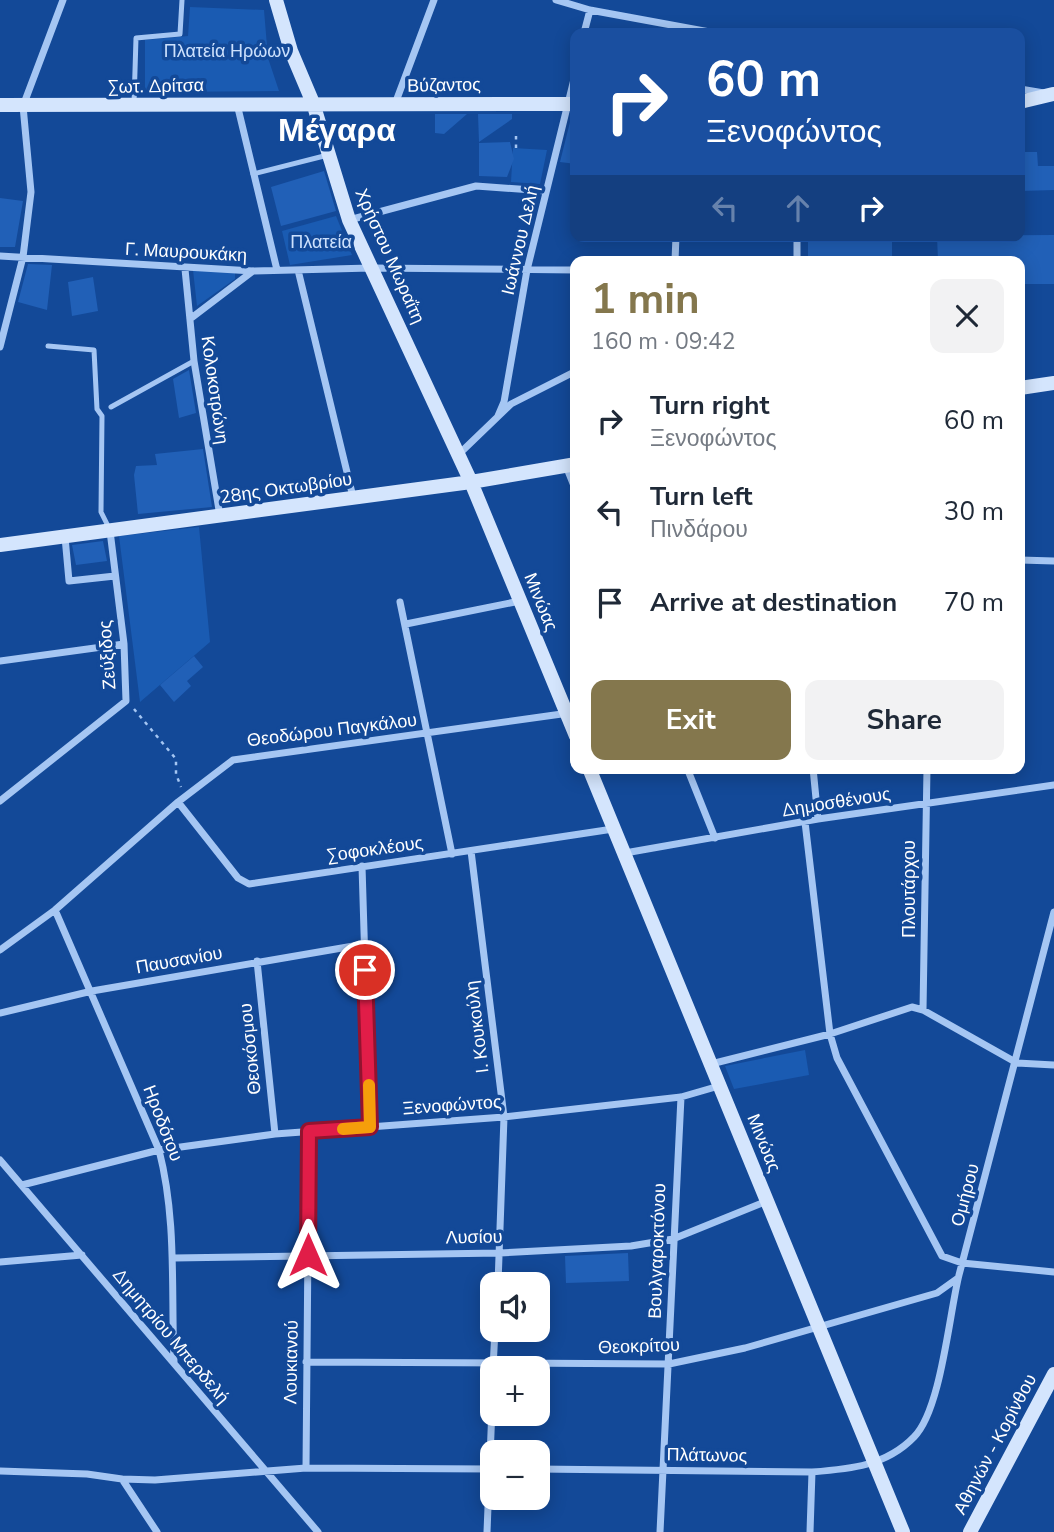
<!DOCTYPE html>
<html lang="en">
<head>
<meta charset="utf-8">
<style>
  body { margin:0; font-family:"Nunito Sans",sans-serif; background:#f2f2f3; color:#1f2937; height:100vh; display:flex; flex-direction:column; font-size:26px; white-space:nowrap }
  * { box-sizing:border-box; margin:0 }
  p { font-size:23px; color:#747a83 }
  .icon { flex:none; width:38px; height:38px; fill:none; stroke:currentColor; stroke-width:2; stroke-linecap:round; stroke-linejoin:round }
  .map { position:relative; flex:1; overflow:hidden }
  .side { position:absolute; left:570px; top:256px; width:455px; height:518px; display:flex; flex-direction:column; background:#fff; border-radius:14px; box-shadow:0 4px 18px #0003 }
  .side>* { flex:none }
  .hud { position:absolute; left:570px; top:28px; width:455px; height:214px; border-radius:14px; box-shadow:0 4px 18px #0003; background:#1a4fa0; color:#fff; overflow:hidden }
  .fabs { position:absolute; left:480px; top:1272px; display:grid; gap:14px }
  .fabs a { display:grid; place-items:center; width:70px; height:70px; border-radius:14px; background:#fff; box-shadow:0 4px 18px #0003; font-size:35px }
  .pin { position:absolute; display:grid; place-items:center; width:60px; height:60px; color:#fff; margin:-30px; border:4px solid #fff; border-radius:50%; box-shadow:0 2px 7px #0007 }
  .me { position:absolute; width:77px; margin:-38px; rotate:0deg; stroke-linejoin:round; filter:drop-shadow(0 0 5px #0008) }
  .turn { display:flex; align-items:center; gap:24px; height:147px; padding:0 21px; font-size:32px }
  .turn .icon { width:91px; height:91px; stroke-width:2.5 }
  .turn b { display:block; font-size:49px; line-height:60px }
  .lanes { display:flex; align-items:center; height:66px; padding:0 21px; background:#0003; justify-content:center; gap:35px; direction:ltr }
  .lanes .off { opacity:.35 }
  .round { display:grid; place-items:center; flex:none; width:74px; height:74px; border-radius:14px; background:#f2f2f3 }
  .headline { display:flex; align-items:center; justify-content:space-between; height:119px; padding:0 21px }
  h1 { font-size:42px; font-weight:700; line-height:52px; color:#84774d }
  .button { display:flex; gap:14px; margin-top:auto; padding:14px 21px }
  .button a { flex:1; height:80px; border-radius:14px; background:#84774d; color:#fff; font-size:28px; font-weight:700; line-height:80px; text-align:center }
  .button a+a { background:#f2f2f3; color:#1f2937 }
  ul { padding:0; list-style:none }
  li { display:flex; align-items:center; gap:21px; height:91px; padding:0 21px }
  li div { flex:1 }
  li b { display:block; font-size:26px }
  li em { font-style:normal }
  .map>svg:first-child { display:block }
</style>
</head>
<body>
<div class="map">
<svg width="1054" height="1532" viewBox="0 0 1054 1532">
  <rect width="100%" height="100%" fill="#134998"/>
  <path fill="#1a5bb2" d="M190,7L264,10L268,58L279,91L145,92V40L188,36Z
    M513,148L547,150L540,184L511,182Z
    M336,216L352,255L290,265L282,231Z
    M193,270L235,272V279L197,306Z
    M199,527L210,642L140,702L119,536Z
    M805,1050L809,1075L734,1089L725,1066Z"/>
  <path fill="#2160b7" d="M435,114H467L444,134L435,133Z
    M478,114H512V119L479,142Z
    M572,114H576V164L560,162Z
    M510,142L514,159L507,177L479,176V143Z
    M1022,152H1037L1038,166H1054V190L1020,191Z
    M324,171L336,211L281,226L271,187Z
    M0,198L23,201L15,247H0Z
    M1054,235V284H1020V261H938L937,236Z
    M808,236H892V261H808Z
    M28,264L52,265L47,310L18,302Z
    M93,277L98,311L72,316L68,282Z
    M189,370L196,413L179,418L173,379Z
    M203,449L212,507L138,514L134,475L136,466L157,465L155,454Z
    M103,541L107,561L76,565L72,545Z
    M194,656L203,667L187,681L191,686L174,702L160,685Z
    M628,1253L629,1281L566,1283L565,1256Z"/>
  <g fill="none" stroke-linecap="round" stroke-linejoin="round">
    <path stroke="#a5c6f3" stroke-width="2.5" stroke-dasharray="3.5 5" stroke-linecap="butt" d="M516,148V136
      M134,709L176,759V774L181,787"/>
    <path stroke="#a5c6f3" stroke-width="5" d="M134,103L136,38L180,34L182,0
      M253,174L328,155
      M48,346L94,350L97,409L102,416L101,512L109,528
      M111,407L194,361"/>
    <path stroke="#a5c6f3" stroke-width="7" d="M556,0L590,10L715,33
      M584,33L590,10
      M1020,89L1044,93
      M237,104L277,270
      M395,104L434,0
      M349,220L476,186L546,191
      M797,236V261
      M0,256L253,271L371,268L576,270
      M675,261L676,236
      M185,269L194,361L220,516
      M298,270L353,497
      M190,319L253,271
      M0,347L23,257L31,192L23,106L63,0
      M498,416L504,402L527,270L576,71
      M458,455L511,404L576,371
      M566,466L576,491
      M65,537L69,581L115,576
      M1020,560L1054,561
      M400,602L452,854
      M406,624L520,601
      M0,661L124,644
      M687,768L715,838
      M813,768L818,819
      M0,801L126,701L124,644L110,531
      M178,802L238,878L249,884L613,829
      M805,822L830,1034L837,1058L942,1256L962,1263L1054,1272
      M471,851L504,1117L498,1284
      M625,853L818,819L1054,785
      M362,866L370,1127
      M55,910L159,1150C177,1220 171,1290 174,1362
      M0,950L55,910L178,802L233,760L576,712
      M257,961L275,1134
      M923,1010L927,768
      M0,1013L92,991L365,944
      M711,1064L830,1034L912,1007L923,1010L1017,1063L1054,1065
      M0,1160L318,1532
      M22,1185L159,1150L275,1134L504,1117L681,1097L719,1086
      M174,1258L500,1253L631,1246L673,1239L767,1201
      M0,1262L82,1255
      M306,1362L669,1364L745,1348L937,1293L958,1278
      M493,1368L495,1330
      M306,1468L309,1131
      M537,1469L812,1472C850,1469 886,1466 914,1437C941,1410 949,1315 959,1275C990,1154 1023,1033 1054,912
      M0,1471L87,1474L122,1479L157,1532
      M122,1479L155,1480L306,1468L492,1469
      M487,1532L492,1408
      M660,1532L681,1097
      M810,1532L812,1472"/>
    <path stroke="#d4e5fd" stroke-width="14" d="M276,0L291,51L313,103L349,220L471,482L576,736
      M1020,102L1053,94
      M0,105L576,104
      M1020,388L1054,383
      M0,545L471,482L576,464
      M589,768L903,1532
      M970,1532L1054,1374"/>
  </g>
  <g fill="none" stroke-linecap="round" stroke-linejoin="round">
    <g stroke="#92132f" stroke-width="18">
      <path id="route" d="M308,1255L309,1131L370,1127L365,970"/>
    </g>
    <use href="#route" stroke="#e11d48" stroke-width="12"/>
    <path stroke="#f59e0b" stroke-width="12" d="M343,1129L370,1127L369,1085"/>
  </g>
  <g text-anchor="middle" stroke-width="7" stroke-linejoin="round" paint-order="stroke">
    <g font-size="18" fill="#cde1fd" stroke="#134998">
      <text x="227" y="57">Πλατεία Ηρώων</text>
      <text x="321" y="248">Πλατεία</text>
    </g>
    <g font-size="18" fill="#fff" stroke="#134998">
      <text transform="translate(444 85) rotate(-1)" y="6">Βύζαντος</text>
      <text transform="translate(156 86) rotate(-1)" y="6">Σωτ. Δρίτσα</text>
      <text transform="translate(520 240) rotate(-77)" y="6">Ιωάννου Δελή</text>
      <text transform="translate(186 252) rotate(3)" y="6">Γ. Μαυρουκάκη</text>
      <text transform="translate(390 256) rotate(66)" y="6">Χρήστου Μωραΐτη</text>
      <text transform="translate(215 390) rotate(82)" y="6">Κολοκοτρώνη</text>
      <text transform="translate(286 488) rotate(-8)" y="6">28ης Οκτωβρίου</text>
      <text transform="translate(541 602) rotate(68)" y="6">Μινώας</text>
      <text transform="translate(107 655) rotate(-94)" y="6">Ζεύξιδος</text>
      <text transform="translate(332 730) rotate(-7)" y="6">Θεοδώρου Παγκάλου</text>
      <text transform="translate(836 802) rotate(-9)" y="6">Δημοσθένους</text>
      <text transform="translate(375 849) rotate(-8)" y="6">Σοφοκλέους</text>
      <text transform="translate(909 889) rotate(-90)" y="6">Πλουτάρχου</text>
      <text transform="translate(179 960) rotate(-10)" y="6">Παυσανίου</text>
      <text transform="translate(477 1027) rotate(-97)" y="6">Ι. Κουκούλη</text>
      <text transform="translate(250 1049) rotate(-96)" y="6">Θεοκόσμου</text>
      <text transform="translate(452 1105) rotate(-4)" y="6">Ξενοφώντος</text>
      <text transform="translate(163 1123) rotate(69)" y="6">Ηροδότου</text>
      <text transform="translate(764 1143) rotate(68)" y="6">Μινώας</text>
      <text transform="translate(965 1195) rotate(-75)" y="6">Ομήρου</text>
      <text transform="translate(474 1237) rotate(-1)" y="6">Λυσίου</text>
      <text transform="translate(657 1251) rotate(-88)" y="6">Βουλγαροκτόνου</text>
      <text transform="translate(171 1336) rotate(50)" y="6">Δημητρίου Μπερδελή</text>
      <text transform="translate(639 1346) rotate(-2)" y="6">Θεοκρίτου</text>
      <text transform="translate(291 1362) rotate(-89)" y="6">Λουκιανού</text>
      <text transform="translate(995 1444) rotate(-62)" y="6">Αθηνών - Κορίνθου</text>
      <text transform="translate(707 1455) rotate(1)" y="6">Πλάτωνος</text>
    </g>
    <g font-size="32" font-weight="bold" fill="#fff" stroke="#134998">
      <text x="337" y="141">Μέγαρα</text>
    </g>
  </g>
</svg>
<div class="fabs">
<a><svg class="icon" aria-label="sound" viewBox="0 0 24 24"><path d="M4 9h4l5-4v14l-5-4H4zM17 9q2 3 0 6"/></svg></a>
<a>+</a>
<a>−</a>
</div>
<div class="pin" style="left:365px;top:970px;background:#d93025"><svg class="icon" aria-label="arrive" viewBox="0 0 24 24"><path d="M6 21V4h12l-3 4 3 4H6"/></svg></div>
<svg class="me" style="left:308px;top:1255px" viewBox="-20 -20 40 40"><path d="M0-17L14 15 0 8-14 15z" fill="#e11d48" stroke="#fff" stroke-width="4"/></svg>
<div class="hud">
<div class="turn"><svg class="icon" aria-label="right" viewBox="0 0 24 24"><path d="M7 20v-9h11M14 6l5 5-5 5"/></svg><div><b>60 m</b>Ξενοφώντος</div></div>
<div class="lanes"><svg class="icon off" aria-label="left" viewBox="0 0 24 24"><path d="M17 20v-9H6M10 6l-5 5 5 5"/></svg><svg class="icon off" aria-label="ahead" viewBox="0 0 24 24"><path d="M12 20V5M6 11l6-6 6 6"/></svg><svg class="icon" aria-label="right" viewBox="0 0 24 24"><path d="M7 20v-9h11M14 6l5 5-5 5"/></svg></div>
</div>
<section class="side">
<div class="headline"><div><h1>1 min</h1><p>160 m · 09:42</p></div><a class="round"><svg class="icon" aria-label="close" viewBox="0 0 24 24"><path d="M6 6l12 12M18 6L6 18"/></svg></a></div>
<ul>
<li><svg class="icon" aria-label="right" viewBox="0 0 24 24"><path d="M7 20v-9h11M14 6l5 5-5 5"/></svg><div><b>Turn right</b><p>Ξενοφώντος</p></div><em>60 m</em></li>
<li><svg class="icon" aria-label="left" viewBox="0 0 24 24"><path d="M17 20v-9H6M10 6l-5 5 5 5"/></svg><div><b>Turn left</b><p>Πινδάρου</p></div><em>30 m</em></li>
<li><svg class="icon" aria-label="arrive" viewBox="0 0 24 24"><path d="M6 21V4h12l-3 4 3 4H6"/></svg><div><b>Arrive at destination</b></div><em>70 m</em></li>
</ul>
<div class="button"><a>Exit</a><a>Share</a></div>
</section>
</div>
</body>
</html>
